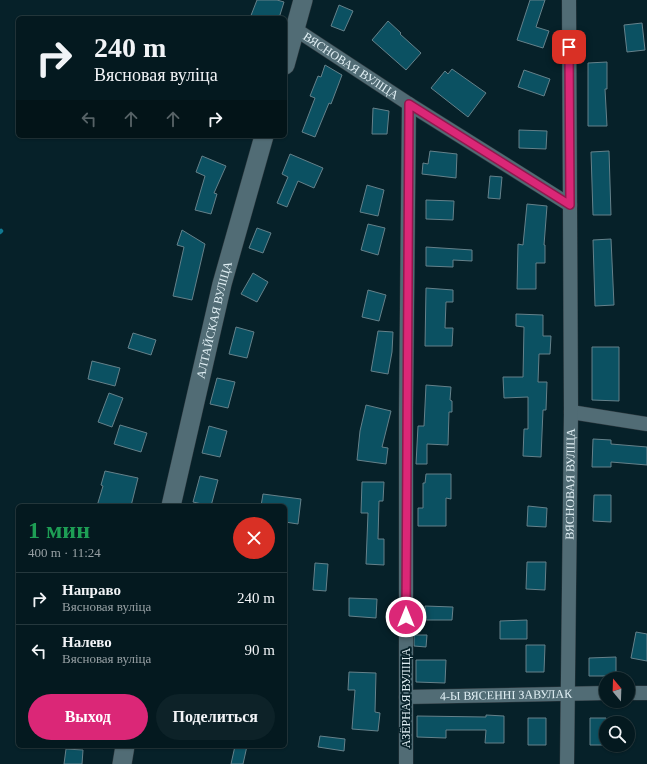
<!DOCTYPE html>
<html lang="ru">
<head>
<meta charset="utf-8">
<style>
  body { margin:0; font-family:Georgia,serif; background:#0d2228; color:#f1f3f6; height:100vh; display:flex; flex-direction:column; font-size:15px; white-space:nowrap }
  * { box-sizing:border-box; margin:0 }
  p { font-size:13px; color:#97a0a4 }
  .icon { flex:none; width:22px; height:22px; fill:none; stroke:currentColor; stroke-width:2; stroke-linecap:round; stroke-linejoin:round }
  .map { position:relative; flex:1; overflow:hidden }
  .details { position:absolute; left:16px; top:504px; width:271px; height:244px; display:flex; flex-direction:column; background:#04191f; border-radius:6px; box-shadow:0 1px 3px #0004,0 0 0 1px #25383d }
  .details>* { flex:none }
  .hud { position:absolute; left:16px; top:16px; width:271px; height:122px; border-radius:6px; box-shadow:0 1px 3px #0004,0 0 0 1px #25383d; background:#04191f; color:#f1f3f6; overflow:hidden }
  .needle { width:26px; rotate:341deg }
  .buttons { position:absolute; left:599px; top:672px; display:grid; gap:8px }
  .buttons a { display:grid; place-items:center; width:36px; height:36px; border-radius:50%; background:#04191f; box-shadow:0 1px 3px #0004,0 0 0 1px #25383d; font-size:20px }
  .pin { position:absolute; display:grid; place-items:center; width:34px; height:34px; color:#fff; margin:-17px; border-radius:8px; box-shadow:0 2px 6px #0006 }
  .me { position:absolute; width:44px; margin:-22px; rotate:0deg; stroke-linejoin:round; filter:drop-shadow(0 0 3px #0008) }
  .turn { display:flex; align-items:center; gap:14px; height:84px; padding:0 12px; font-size:18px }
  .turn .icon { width:52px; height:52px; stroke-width:2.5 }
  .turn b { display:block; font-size:28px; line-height:34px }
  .lanes { display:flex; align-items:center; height:38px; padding:0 12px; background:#0003; justify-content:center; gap:20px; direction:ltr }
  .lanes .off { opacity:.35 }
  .round { display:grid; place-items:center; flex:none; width:42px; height:42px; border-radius:21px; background:#0d2228 }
  .head { display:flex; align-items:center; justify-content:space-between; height:68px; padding:0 12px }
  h1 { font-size:24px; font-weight:600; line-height:30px; color:#1e9e55 }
  .primary-button { display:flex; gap:8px; margin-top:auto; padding:8px 12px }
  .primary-button a { flex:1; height:46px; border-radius:24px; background:#db2777; color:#fff; font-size:16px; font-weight:600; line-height:46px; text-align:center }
  .primary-button a+a { background:#0d2228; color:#f1f3f6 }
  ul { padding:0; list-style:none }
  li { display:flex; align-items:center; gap:12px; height:52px; padding:0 12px; border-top:1px solid #25383d }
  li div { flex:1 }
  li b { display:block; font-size:15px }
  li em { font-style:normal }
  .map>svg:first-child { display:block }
</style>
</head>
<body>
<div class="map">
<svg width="647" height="764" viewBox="0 0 647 764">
  <rect width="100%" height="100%" fill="#062129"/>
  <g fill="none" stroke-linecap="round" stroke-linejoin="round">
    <path stroke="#117890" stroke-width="4.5" d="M0,232L1,231"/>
  </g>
  <path fill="#0b5162" stroke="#65818a" d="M257,0H277L284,2L279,18H250Z
    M530,0H545L536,27L549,31L543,48L517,40Z
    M339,5L353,11L344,31L331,26Z
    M388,21L401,33L400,34L421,53L406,70L372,40Z
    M642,23L645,50L627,52L624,25Z
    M607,62V89H605L607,126H588V63Z
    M325,65L342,75L331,104L329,103L315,137L302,132L315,98L310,96L318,76L321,77Z
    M452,69L486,93L468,117L431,88L445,71L448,74Z
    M524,70L550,79L544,96L518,87Z
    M373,108L389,111L387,134H372Z
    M519,130L547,131L546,149L519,148Z
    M430,151L457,154L456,178L422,174L423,163L428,164Z
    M609,151L611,215H593L591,152Z
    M290,154L323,168L314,188L298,181L287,207L277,203L288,177L282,174Z
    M202,156L226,166L214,193L217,194L211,214L195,210L205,176L196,172Z
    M490,176L502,177L500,199L488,198Z
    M367,185L384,190L378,216L360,212Z
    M426,200L454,201L453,220L426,219Z
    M527,204L547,206L544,245H545V263H536V289H517L518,244L523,245Z
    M368,224L385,228L378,255L361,250Z
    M257,228L271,233L263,253L249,248Z
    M182,230L205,244L192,300L173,296L184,247L177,245Z
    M611,239L614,305L595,306L593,240Z
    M426,247L472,250V261L453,260V267L426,266Z
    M253,273L268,282L257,302L241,294Z
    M426,288L453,290V302H446L445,328H453L452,346H425Z
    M368,290L386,295L379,321L362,317Z
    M516,314L543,315V336H551L550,354H539L538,382H547L546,410H543L541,457L523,456L524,429H528V397L504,398L503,377H523L524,327L516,326Z
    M236,327L254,332L247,358L229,354Z
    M378,331L393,332L392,352L388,374L371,371Z
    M133,333L156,340L151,355L128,348Z
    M592,347H619V401L592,400Z
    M92,361L120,368L115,386L88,379Z
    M217,378L235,382L228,408L210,404Z
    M426,385L451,387L450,400L452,401V412H449L448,445L427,444V464H416L418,426H424Z
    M109,393L123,398L112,427L98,422Z
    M366,405L391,411L382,447L388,448L386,464L357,460L360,431Z
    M120,425L147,433L141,452L114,444Z
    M209,426L227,431L220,457L202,453Z
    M593,439L611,440V444L647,447V465L611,462V467H592Z
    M105,471L138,478L131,506H97L103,486L101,485Z
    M426,474H451V499L446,498V526H418V508H423V483H425Z
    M200,476L218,480L211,506L193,502Z
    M362,482H384L383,501H379L378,539H384V565L366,564L368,513H361Z
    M263,494L301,499L298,524L285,522V506H261Z
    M594,495H611V522L593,521Z
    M528,506L547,508L546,527L527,526Z
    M527,562H546L545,590L526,589Z
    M315,563L328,564L326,591L313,590Z
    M349,598L377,599L376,618L349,616Z
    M425,606L453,607L452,620H426Z
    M527,620V639H500V621Z
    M636,632L647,634V661L631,658Z
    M414,635H427L426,647L414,646Z
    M526,645H545L544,672H526Z
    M616,657V676H589V658Z
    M416,660H446L445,683L416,682Z
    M349,672L376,673L375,712L380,713L378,731L352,729L355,690H348Z
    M486,715L504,716V743H485L486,730H446V738L417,737V716L486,717Z
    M528,718H546V745H528Z
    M590,718H606V745H590Z
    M320,736L345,739L344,751L318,747Z
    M235,746H247L243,764H231Z
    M66,749L83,750L82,764H64Z"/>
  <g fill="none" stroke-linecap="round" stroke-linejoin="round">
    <g stroke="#2d383e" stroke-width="15">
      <g id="minor">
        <path id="s1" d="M295,29L409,104L570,205"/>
        <path d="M571,412L647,424"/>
        <path d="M628,693H647"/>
        <path id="s2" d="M406,697L606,693"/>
        <path d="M406,764V410L409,104"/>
        <path id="s3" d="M567,764L571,412L569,0"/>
      </g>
    </g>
    <g stroke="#2d383e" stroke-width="20">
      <g id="secondary">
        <path d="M285,65L303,0"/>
        <path id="s4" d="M171,506L222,284L264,136"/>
        <path d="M122,764L125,746"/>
      </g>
    </g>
    <use href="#minor" stroke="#516c75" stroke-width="14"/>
    <use href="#secondary" stroke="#516c75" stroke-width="19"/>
  </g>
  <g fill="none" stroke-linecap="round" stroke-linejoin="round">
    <g stroke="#8e194d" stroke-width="10">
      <path id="route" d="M406,617L409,104L570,205L569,47"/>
    </g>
    <use href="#route" stroke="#db2777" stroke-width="7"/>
  </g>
  <g text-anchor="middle" stroke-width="3.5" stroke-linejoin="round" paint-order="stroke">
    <g font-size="12" fill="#e0eff4" stroke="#062129">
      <text dy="4" stroke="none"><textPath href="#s1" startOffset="67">ВЯСНОВАЯ ВУЛІЦА</textPath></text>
      <text dy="4" stroke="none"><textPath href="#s4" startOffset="191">АЛТАЙСКАЯ ВУЛІЦА</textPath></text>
      <text dy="4" stroke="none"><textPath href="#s3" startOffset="280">ВЯСНОВАЯ ВУЛІЦА</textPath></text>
      <text dy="4" stroke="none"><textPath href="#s2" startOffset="100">4-Ы ВЯСЕННІ ЗАВУЛАК</textPath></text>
      <text transform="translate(406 698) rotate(-90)" y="4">АЗЁРНАЯ ВУЛІЦА</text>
    </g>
  </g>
</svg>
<div class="buttons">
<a><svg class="needle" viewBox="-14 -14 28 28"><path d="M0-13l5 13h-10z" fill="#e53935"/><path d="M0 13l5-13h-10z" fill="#97a0a4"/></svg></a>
<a><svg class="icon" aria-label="search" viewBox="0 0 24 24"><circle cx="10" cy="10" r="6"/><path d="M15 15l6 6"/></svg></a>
</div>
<div class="pin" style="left:569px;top:47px;background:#d93025"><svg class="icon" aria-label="arrive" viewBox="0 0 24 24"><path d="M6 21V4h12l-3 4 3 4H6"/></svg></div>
<svg class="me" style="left:406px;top:617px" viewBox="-20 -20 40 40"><circle r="17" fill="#db2777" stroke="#fff" stroke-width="3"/><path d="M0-11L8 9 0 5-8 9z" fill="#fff"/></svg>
<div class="hud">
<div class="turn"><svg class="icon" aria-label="right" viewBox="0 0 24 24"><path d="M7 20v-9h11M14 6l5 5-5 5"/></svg><div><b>240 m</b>Вясновая вуліца</div></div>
<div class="lanes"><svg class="icon off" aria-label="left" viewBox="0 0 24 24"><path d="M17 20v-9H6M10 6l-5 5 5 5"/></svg><svg class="icon off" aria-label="ahead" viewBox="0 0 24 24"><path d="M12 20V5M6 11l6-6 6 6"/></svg><svg class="icon off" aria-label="ahead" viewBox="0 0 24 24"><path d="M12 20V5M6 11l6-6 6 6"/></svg><svg class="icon" aria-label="right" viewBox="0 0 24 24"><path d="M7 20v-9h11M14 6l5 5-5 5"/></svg></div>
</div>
<section class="details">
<div class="head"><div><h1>1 мин</h1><p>400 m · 11:24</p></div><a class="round" style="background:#d93025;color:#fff"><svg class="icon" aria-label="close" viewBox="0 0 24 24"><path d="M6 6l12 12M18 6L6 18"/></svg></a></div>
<ul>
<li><svg class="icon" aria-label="right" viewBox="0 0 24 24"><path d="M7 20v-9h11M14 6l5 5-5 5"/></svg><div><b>Направо</b><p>Вясновая вуліца</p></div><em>240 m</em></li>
<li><svg class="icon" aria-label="left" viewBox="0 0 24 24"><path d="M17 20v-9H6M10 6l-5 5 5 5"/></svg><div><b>Налево</b><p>Вясновая вуліца</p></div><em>90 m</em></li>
</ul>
<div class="primary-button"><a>Выход</a><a>Поделиться</a></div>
</section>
</div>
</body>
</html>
